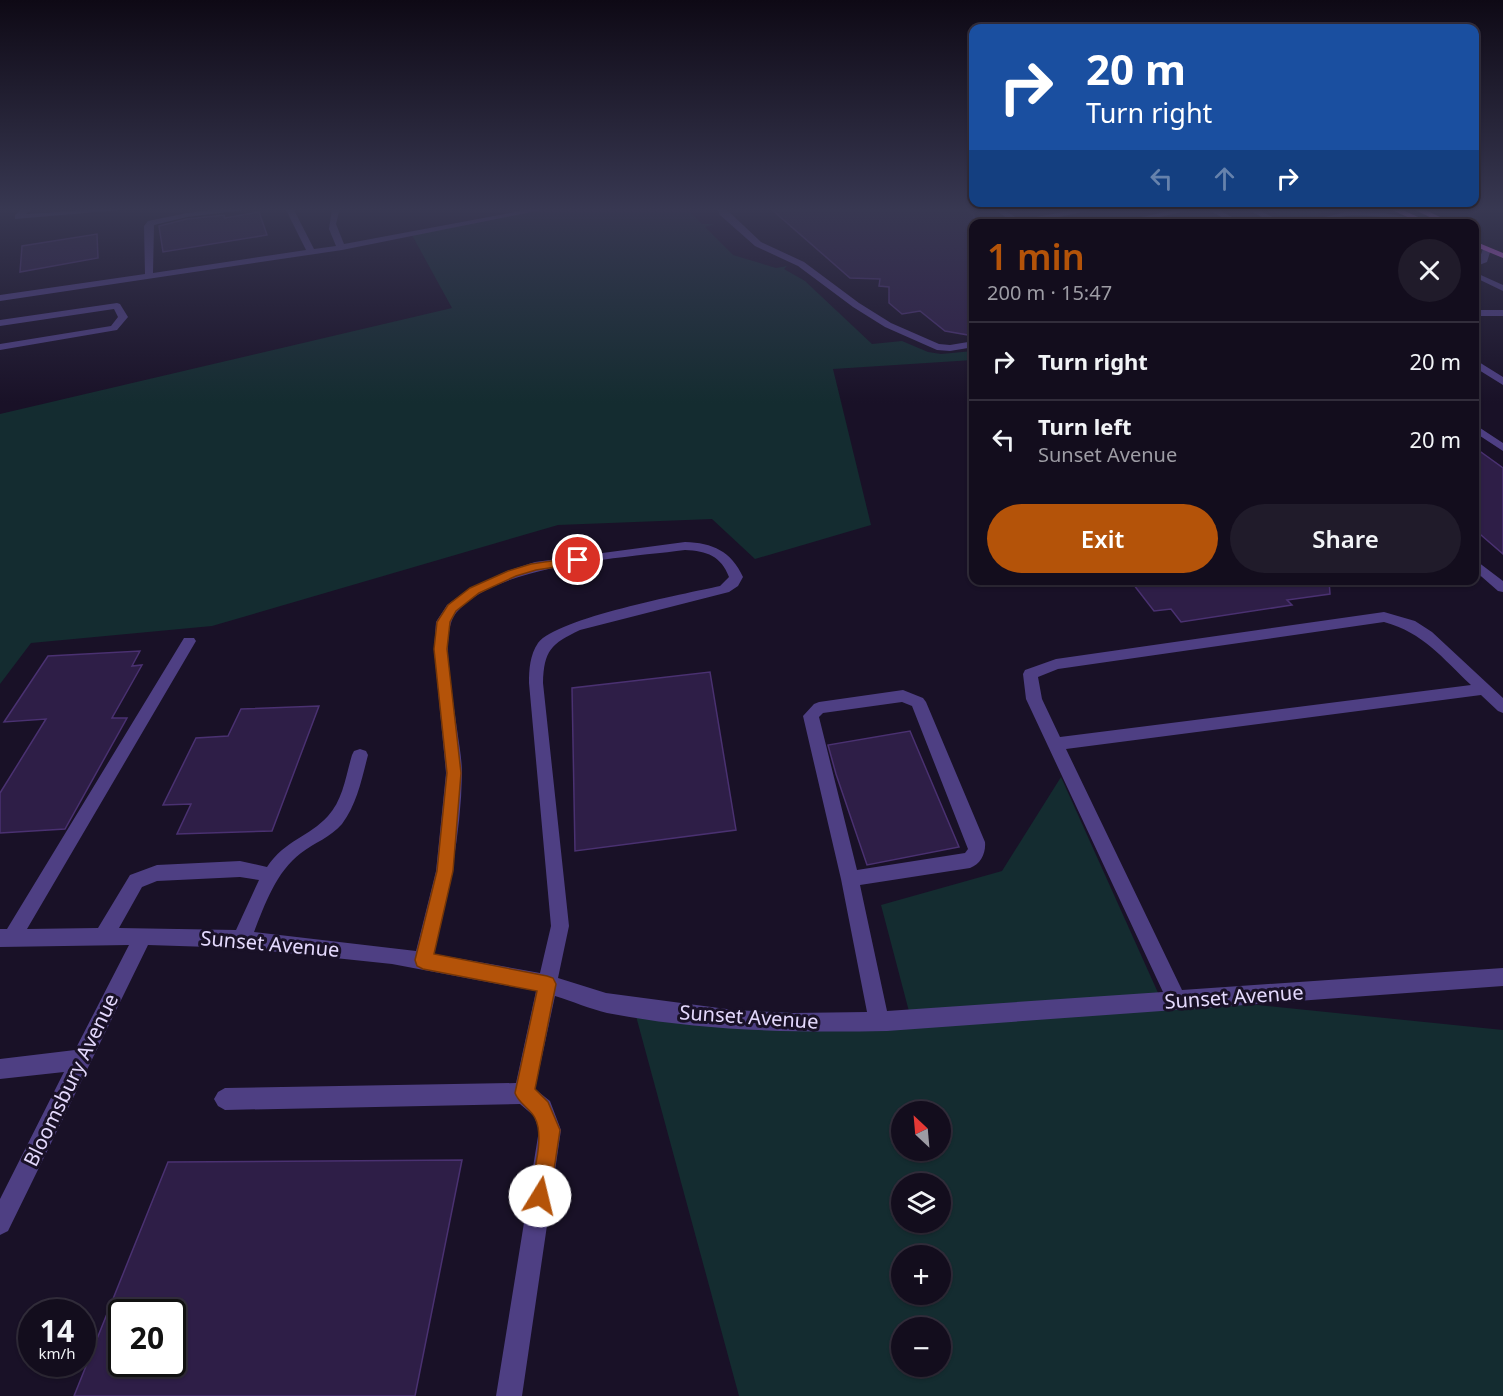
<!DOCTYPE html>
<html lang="en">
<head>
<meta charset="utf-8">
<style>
  body { margin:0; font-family:"Noto Sans",sans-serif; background:#201b2a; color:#f1f3f6; height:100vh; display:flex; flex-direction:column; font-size:22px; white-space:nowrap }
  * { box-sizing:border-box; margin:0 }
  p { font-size:20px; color:#9d9ca4 }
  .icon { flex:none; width:33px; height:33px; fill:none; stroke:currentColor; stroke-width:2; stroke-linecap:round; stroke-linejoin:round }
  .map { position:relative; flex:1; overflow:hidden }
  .panel { position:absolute; left:969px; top:219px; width:510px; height:366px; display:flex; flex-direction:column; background:#130d1d; border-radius:12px; box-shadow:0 2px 4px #0004,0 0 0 2px #322d3b }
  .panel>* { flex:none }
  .top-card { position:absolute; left:969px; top:24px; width:510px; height:183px; border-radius:12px; box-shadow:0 2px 4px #0004,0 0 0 2px #322d3b; background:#1a4fa0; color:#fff; overflow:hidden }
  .needle { width:39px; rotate:334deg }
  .tools { position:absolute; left:891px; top:1101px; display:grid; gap:12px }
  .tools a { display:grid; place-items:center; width:60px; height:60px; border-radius:50%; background:#130d1d; box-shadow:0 2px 4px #0004,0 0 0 2px #322d3b; font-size:30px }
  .speed { position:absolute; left:18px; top:1299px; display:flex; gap:12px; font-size:30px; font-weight:700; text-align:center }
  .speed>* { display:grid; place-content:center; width:78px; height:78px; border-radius:50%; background:#130d1d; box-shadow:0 2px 4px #0004,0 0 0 2px #322d3b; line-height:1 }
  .speed small { font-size:15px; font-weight:400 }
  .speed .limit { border:3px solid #111; border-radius:9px; background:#fff; color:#111 }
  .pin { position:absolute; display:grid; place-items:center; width:51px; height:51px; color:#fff; margin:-26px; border:3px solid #fff; border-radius:50%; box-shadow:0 2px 6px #0007 }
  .me { position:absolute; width:66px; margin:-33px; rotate:9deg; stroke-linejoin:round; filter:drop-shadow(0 0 4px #0008) }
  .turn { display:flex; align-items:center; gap:21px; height:126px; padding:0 18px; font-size:27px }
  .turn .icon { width:78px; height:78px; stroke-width:2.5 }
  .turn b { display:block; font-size:42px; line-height:51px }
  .lanes { display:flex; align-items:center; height:57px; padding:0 18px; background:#0003; justify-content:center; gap:30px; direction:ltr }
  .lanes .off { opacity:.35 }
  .round { display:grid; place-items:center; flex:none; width:63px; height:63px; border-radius:32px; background:#201b2a }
  .head { display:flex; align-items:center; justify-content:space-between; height:102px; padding:0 18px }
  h1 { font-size:36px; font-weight:600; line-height:45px; color:#b45309 }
  .primary-button { display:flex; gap:12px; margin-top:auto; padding:12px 18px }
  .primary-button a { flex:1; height:69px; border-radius:36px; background:#b45309; color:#fff; font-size:24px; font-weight:600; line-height:69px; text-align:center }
  .primary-button a+a { background:#201b2a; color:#f1f3f6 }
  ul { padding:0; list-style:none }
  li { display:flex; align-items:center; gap:18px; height:78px; padding:0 18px; border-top:2px solid #322d3b }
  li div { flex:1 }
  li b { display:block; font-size:22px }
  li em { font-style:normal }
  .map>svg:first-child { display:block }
</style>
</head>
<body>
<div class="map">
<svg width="1503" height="1396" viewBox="0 0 1503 1396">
  <rect width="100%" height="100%" fill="#191127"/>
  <path fill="#142c30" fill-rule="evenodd" d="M548,208H686L702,224H715L705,227L733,255L776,268L787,266L784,269L805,281L872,344L902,341L928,352L941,354L973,351V360L833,369L871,525L755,559L712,519L558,525L212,626L31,643L0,684V414L452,308L412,235Z
    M1259,208H1347C1317,215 1288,221 1259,208Z
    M1061,777L1159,995L1503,1030V1396H739L633,1005L911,1019L881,905L1002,871ZM902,1112H940V1150H902ZM902,1184H940V1222H902ZM902,1256H940V1294H902ZM902,1328H940V1366H902Z"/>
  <path fill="#2e1e47" stroke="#4a3171" stroke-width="1.5" fill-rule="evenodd" d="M770,208H963L974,215V336L945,331L920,311L902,314L889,303V287L879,286L880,279L850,278Z
    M259,212L267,235L163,252L159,226L187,219L224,215L225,218Z
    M97,234L98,258L20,272L22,246Z
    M1474,447L1503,468V554L1474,529Z
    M1130,580H1329L1330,594L1287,600L1292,605L1181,622L1171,609L1154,611Z
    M140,651L132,666L142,665L112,718H127L65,829L0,833V793L46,719L4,722L48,656Z
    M710,672L736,830L575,851L572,688Z
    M319,706L272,831L177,834L191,804L163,805L196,738L228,736L241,709Z
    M910,731L959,847L867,865L836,774L828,745Z
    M462,1160L415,1396H74L168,1162ZM122,1312H172V1364H122Z"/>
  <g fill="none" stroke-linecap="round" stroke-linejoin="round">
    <path fill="#4e3f83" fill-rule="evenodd" d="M24,208H33L26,214L124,208L120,210L15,219V215Z
      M234,208H260L187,217L154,225L153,273L306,250L285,208H293L314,249L336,246L329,229L332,208H340L336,224L344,244L536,208H551L342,250L0,301V295L145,274L144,226L148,221L187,213Z
      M717,208H725L761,242L804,262L859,303L891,323L939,344L950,345L974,341V347L950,351L937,350L885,327L853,307L798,266L755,246L720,215Z
      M992,208H1001L1020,220L1084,208H1101L1026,224H1016Z
      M1184,208H1200L1128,224H1109Z
      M1205,208H1215L1245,224H1234Z
      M1244,208H1254L1287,224H1276Z
      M1346,212L1383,213L1425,220L1421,222C1397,219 1371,214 1346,216C1329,218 1313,224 1295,224Z
      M1487,247L1491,249L1487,262L1474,267V262L1479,260L1483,249Z
      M1474,272L1503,285V291L1474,277Z
      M117,303L120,304L128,317L117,330L0,350V344L111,326L118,317L114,309L0,326V320Z
      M1474,310H1503V316H1474Z
      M1474,359L1503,377V385L1474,367Z
      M1474,424L1503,443V451L1474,432Z
      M685,542C713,543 731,551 743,577L738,586L729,592L580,630C551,644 544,650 543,683L569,926L558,978L606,993L734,1010L793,1013L867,1012L841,879L803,716L814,704L819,702L903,690L923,698L926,702L985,842C986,853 981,864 970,868L860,885L887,1011L1163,992L1026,699L1023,674L1025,670L1056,659L1384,612L1415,621L1432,632L1503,698V713L1498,711L1481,695L1066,749L1182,990L1503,968V986L887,1031C793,1033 700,1031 607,1013C590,1009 572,1001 555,996L535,1089L550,1101L561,1130L522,1396H496L539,1130L534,1116L520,1104L225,1110L218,1106L214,1099L218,1092L225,1088L516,1083L536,991L392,964L241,948L148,945L8,1231L0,1235V1199L64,1072L0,1079V1059L75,1050L129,945L0,947V929H7L184,638H194L196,641L27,929L98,928L130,875L157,865L240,861L267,867C285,840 309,837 328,816C343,800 346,775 352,755L354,751L360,749L366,751L368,755C362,778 357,804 342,824C331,837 314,843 301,853C276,872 265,904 254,932L416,951L436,871L446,773L434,649L436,622L447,605L470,588L507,571L535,562ZM685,550C707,551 721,556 729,577L720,586C684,594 557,618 538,643C530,655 529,669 529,683L551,926L540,973L434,954C448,895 461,835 462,774C462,759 459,744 457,729C454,702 439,634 456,613C496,564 625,558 685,550ZM1384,622C1424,633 1442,658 1471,685L1060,737L1042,699L1038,677L1058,669ZM902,702L912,706L968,849L965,853L857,870L819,717L823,713ZM240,877L259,880L236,930L119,928L142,887L157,881Z
      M1474,559L1503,581V592L1498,591L1474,570Z"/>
    <path fill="#dc66f7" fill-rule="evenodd" d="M1388,208H1398L1427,221L1420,223Z
      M1411,208H1421L1455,224H1444Z
      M1474,241L1503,253V258L1474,246Z"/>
  </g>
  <linearGradient id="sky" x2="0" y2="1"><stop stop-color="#0e0915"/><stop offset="0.52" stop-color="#383852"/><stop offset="1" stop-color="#383852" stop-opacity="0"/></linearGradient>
  <rect width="1503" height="403" fill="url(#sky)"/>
  <path fill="#b45309" stroke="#753606" stroke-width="1.5" d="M578,557L584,560L582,563L536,570L516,576L479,593L456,611L450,622L447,649L461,773L453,871L434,954L547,976L553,978L556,984L535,1089L548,1102L560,1130L550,1196L547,1204L540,1207L532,1204L529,1196C533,1175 545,1137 535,1118C530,1108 519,1104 515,1093L537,991L423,969L417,966L415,960L437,871L447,773L434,649L437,622L448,605L470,588L508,571L531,564Z"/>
  <g text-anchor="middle" stroke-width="6" stroke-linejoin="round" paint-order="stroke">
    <g font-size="20" fill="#e4d9fd" stroke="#191127">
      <text transform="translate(270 944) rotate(5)" y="7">Sunset Avenue</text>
      <text transform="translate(1234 997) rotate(-4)" y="7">Sunset Avenue</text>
      <text transform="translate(749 1017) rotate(4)" y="7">Sunset Avenue</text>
      <text transform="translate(71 1080) rotate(-64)" y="7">Bloomsbury Avenue</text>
    </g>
  </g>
</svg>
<div class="tools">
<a><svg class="needle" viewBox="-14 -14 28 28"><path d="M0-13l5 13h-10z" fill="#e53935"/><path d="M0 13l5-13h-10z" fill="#9d9ca4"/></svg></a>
<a><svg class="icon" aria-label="layers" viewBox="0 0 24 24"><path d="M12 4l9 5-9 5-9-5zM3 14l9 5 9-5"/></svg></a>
<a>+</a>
<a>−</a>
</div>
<div class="speed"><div>14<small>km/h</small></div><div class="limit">20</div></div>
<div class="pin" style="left:578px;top:560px;background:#d93025"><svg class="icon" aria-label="arrive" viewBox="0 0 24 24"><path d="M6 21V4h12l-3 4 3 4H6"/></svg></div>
<svg class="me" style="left:540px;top:1196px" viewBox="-20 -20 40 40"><circle r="19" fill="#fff"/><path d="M0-13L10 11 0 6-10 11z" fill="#b45309"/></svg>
<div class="top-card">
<div class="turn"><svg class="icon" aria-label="right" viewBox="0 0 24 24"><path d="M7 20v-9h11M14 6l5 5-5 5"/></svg><div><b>20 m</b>Turn right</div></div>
<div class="lanes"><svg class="icon off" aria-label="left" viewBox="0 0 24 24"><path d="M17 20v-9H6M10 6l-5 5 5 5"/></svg><svg class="icon off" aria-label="ahead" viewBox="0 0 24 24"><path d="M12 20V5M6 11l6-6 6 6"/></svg><svg class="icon" aria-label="right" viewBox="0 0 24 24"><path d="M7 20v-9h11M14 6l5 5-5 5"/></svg></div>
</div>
<section class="panel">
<div class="head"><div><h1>1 min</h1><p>200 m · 15:47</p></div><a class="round"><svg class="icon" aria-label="close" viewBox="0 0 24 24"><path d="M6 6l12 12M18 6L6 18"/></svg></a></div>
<ul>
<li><svg class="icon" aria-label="right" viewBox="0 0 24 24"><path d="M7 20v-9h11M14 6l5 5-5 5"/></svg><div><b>Turn right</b></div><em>20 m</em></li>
<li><svg class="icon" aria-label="left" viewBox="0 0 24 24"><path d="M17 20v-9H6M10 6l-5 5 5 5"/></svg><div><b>Turn left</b><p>Sunset Avenue</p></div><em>20 m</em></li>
</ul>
<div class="primary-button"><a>Exit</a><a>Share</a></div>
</section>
</div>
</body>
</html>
